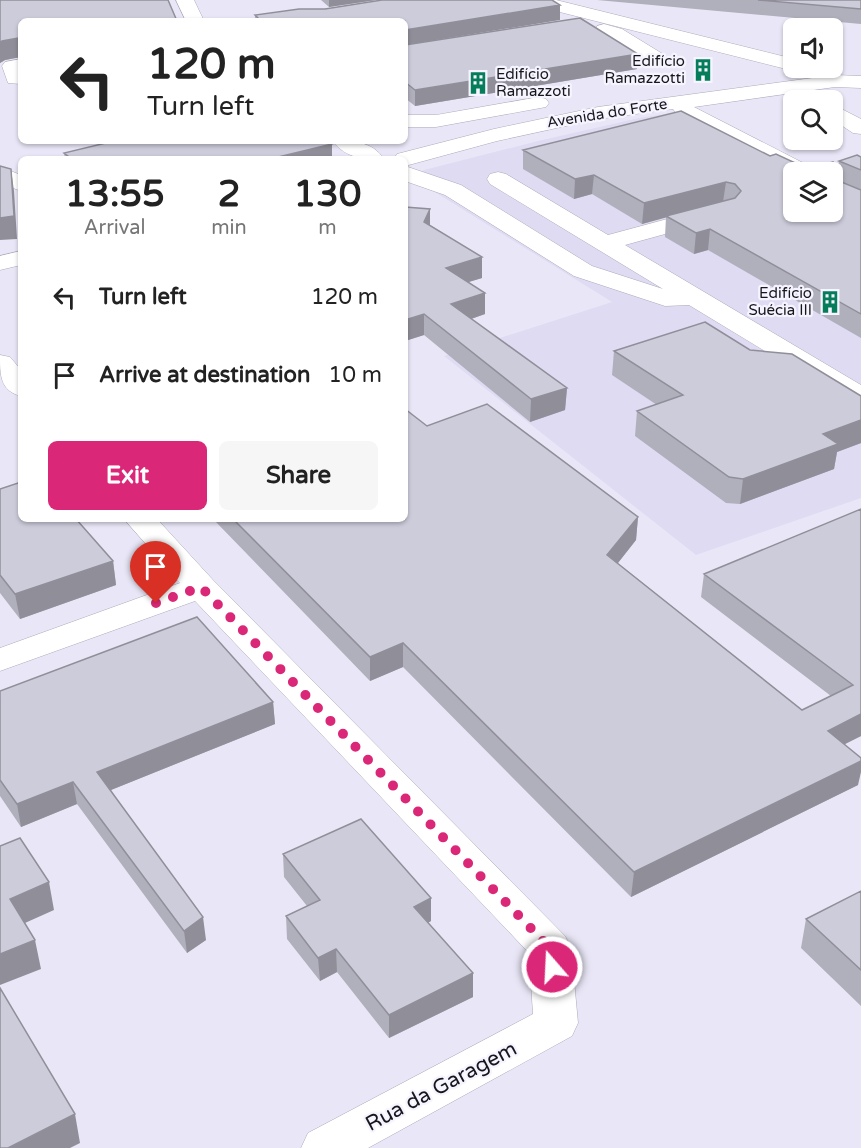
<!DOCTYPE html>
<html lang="en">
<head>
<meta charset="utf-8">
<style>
  body { margin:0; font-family:"Varela Round",sans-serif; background:#f6f6f6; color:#222; height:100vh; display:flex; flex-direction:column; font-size:22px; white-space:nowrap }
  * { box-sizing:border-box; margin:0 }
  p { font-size:20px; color:#767676 }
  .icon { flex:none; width:33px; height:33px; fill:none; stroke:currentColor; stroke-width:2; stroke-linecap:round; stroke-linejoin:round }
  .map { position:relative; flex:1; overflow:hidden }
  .panel { position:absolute; left:18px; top:156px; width:390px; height:366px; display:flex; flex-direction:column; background:#fff; border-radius:9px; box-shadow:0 2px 4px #0004 }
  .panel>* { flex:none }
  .banner { position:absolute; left:18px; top:18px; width:390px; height:126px; border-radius:9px; box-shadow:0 2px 4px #0004; background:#fff; color:#222; overflow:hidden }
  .buttons { position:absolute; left:783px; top:18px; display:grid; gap:12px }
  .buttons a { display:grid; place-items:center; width:60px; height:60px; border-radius:9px; background:#fff; box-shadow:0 2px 4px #0004; font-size:30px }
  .pin { position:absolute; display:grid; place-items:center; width:51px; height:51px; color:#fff; margin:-62px -26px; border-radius:50% 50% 50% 0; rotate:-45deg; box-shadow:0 0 6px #0007 }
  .pin .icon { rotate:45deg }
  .me { position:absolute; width:66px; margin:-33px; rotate:341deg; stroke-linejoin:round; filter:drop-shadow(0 0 4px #0008) }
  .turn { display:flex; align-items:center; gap:21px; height:126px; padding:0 30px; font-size:27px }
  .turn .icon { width:78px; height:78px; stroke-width:2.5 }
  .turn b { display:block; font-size:42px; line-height:51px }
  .eta { display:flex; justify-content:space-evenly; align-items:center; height:102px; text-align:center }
  .eta b { font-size:36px; font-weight:700; line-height:42px }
  .cta { display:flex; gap:12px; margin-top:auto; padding:12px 30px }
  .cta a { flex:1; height:69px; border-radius:9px; background:#db2777; color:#fff; font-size:24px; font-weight:700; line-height:69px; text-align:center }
  .cta a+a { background:#f6f6f6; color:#222 }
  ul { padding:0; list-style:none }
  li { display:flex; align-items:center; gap:18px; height:78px; padding:0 30px }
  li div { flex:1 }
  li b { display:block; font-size:22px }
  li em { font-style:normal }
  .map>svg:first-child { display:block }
</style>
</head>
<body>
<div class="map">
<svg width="861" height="1148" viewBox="0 0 861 1148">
  <rect width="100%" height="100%" fill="#e9e7f7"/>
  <path fill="#dedbf2" d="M692,110L794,172V212H832L861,196V498L696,555L444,356L612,302L414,179L424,170L538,141L639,118Z"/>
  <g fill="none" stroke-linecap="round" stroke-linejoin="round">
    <g stroke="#acaab9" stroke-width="1">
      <path id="minor" d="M176,0H194L204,21H186Z
        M525,0H556L794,59V68H802L794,71L528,4Z
        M604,24L622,29L666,56L669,60L666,64C646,69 618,40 597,34L595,30L597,26Z
        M21,59V84L8,83L2,66L5,62Z
        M835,75L861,76V88L835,87L694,107L811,167L814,172H794V176L676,113L673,109L598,119L497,141L405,166V159H394L397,154L494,129L598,107Z
        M539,97L546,99L549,103L546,107L436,127H405V115H436Z
        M832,104L861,119V134L853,133L832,119Z
        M333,141C353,141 372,141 384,159C364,159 346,159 333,141Z
        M405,166L461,185L592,266L663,289L490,184L487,179L490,174L498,172L506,174L608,235L708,208L716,210L720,215L716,220L625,245L861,385V401L846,400L689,305L665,306L574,276L445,195L405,181Z
        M0,167L21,175V191L0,183Z
        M21,251V265L0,270V256Z
        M0,355L10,357L21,370V396C0,391 0,375 0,355Z
        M124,519H157L213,580L565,936L571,948L578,1023L572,1036L368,1148H301L308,1133L533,1014L529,953L195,601L0,671V648L180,583Z"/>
    </g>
    <use href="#minor" fill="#fff" fill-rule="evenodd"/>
  </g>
  <path fill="#b0afbc" d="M0,0L21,21V57L5,60L0,63Z
    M321,0H376L329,7Z
    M597,0H861V24Z
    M325,9L560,20L255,21V15Z
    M405,45L638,54L637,69L415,106L405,98Z
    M523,150L770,156L836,180L839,161L861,157V338L708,250L694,254L665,237L666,217L642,224L592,194L574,199L523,169Z
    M64,153L332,159H65Z
    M430,225L482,257V278L468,282L485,293V314L471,319L567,388L565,410L530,422L424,335L405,341Z
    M750,350L861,396V443L837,452L834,469L740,504L726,503L635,436L637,411L657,405L612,375L614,351Z
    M427,426L638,517L636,540L618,563L802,710L831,696L701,597L704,574L861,509V736L845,744L858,785L631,897L403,667L370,681L214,520L213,519H405Z
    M0,489L113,561L116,585L20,619L0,593Z
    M0,691L273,702L275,724L111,790L206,940L187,953L77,804L21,827L0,796Z
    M283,854L431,921L428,923L473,997L389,1038L337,972L320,981L287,939L286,916L307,906L284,877Z
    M861,891V1006L801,948L806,919Z"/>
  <path fill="#908f99" d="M329,0H376L329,7Z
    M560,5V20L405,45V30Z
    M18,38L21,57L5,60L0,63V43L2,41Z
    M638,54L637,69L415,106V90Z
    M332,144V159H270Z
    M11,169L14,191L17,239L0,240V218Z
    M594,175L592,194L574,199L575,179Z
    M726,182L723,202L642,224L644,203Z
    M430,209V229L424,222Z
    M710,229L708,250L694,254L696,233Z
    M482,257V278L446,289V268Z
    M485,293V314L451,326V304Z
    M424,314V335L405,341V320Z
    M567,388L565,410L530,422L531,399Z
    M861,420V443L837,452L834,469L740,504L743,479L823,434Z
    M638,517L636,540L606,578L607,555Z
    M113,561L116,585L20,619L15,594Z
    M403,643V667L370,681V657Z
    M273,702L275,724L101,794L97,772Z
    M861,714V736L823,755L828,731Z
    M861,761V772L858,785L631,897L634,872Z
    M73,782L77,804L21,827L17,804Z
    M49,882L54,910L16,927L10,899Z
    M431,898V921L414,930V907Z
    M203,917L206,940L187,953L184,931Z
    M35,940L41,969L0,985V954Z
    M336,949L337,972L320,981L318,958Z
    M473,973V997L389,1038V1015Z
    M75,1114L80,1143L70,1148H8Z"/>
  <path fill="#cdccdb" stroke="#908f99" stroke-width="1.5" fill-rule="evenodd" d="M0,0H168L177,21H21V42L18,38L2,41L0,43Z
    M382,0H552L560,5L405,30V21H261L255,15L299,9H325Z
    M758,0H861V9Z
    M580,18L638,54L415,90L405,82V45Z
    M681,111L770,156L776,154L808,169L833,162L834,179L861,190V314L710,229L696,233L666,216L735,198L741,191L735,184L726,182L644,203L594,175L575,179L523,150ZM794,172H832V212H794Z
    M114,141H328L332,144L270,159H72L64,153Z
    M857,155L861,157V170L839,161Z
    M0,166L11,169L14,216L0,218Z
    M405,207L430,209L424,222L482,257L446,268L485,293L451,304L567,388L531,399L424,314L405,320Z
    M705,322L750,350L792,354L861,396V420L823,434L838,444L743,479L729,477L637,411L683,395L614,351Z
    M487,404L638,517L607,555L802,710L853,685L704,574L861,509V714L828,731L861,758V761L634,872L403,643L370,657L233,519H405V409L427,426Z
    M21,482V519H76L113,561L15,594L0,575V489Z
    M197,617L273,702L97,772L203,917L184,931L73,782L17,804L0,780V691Z
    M361,819L431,898L414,907L473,973L389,1015L336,949L318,958L286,916L320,900L283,854Z
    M20,838L49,882L10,899L35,940L0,954V846Z
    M861,891V970L806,919Z
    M0,988L75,1114L8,1148H0Z"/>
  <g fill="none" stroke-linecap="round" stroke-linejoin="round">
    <path stroke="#db2777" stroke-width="10" stroke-dasharray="0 18" d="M156,603L201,587L550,948L552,967"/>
  </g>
  <defs>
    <g id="building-bare" transform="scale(1.8)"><path d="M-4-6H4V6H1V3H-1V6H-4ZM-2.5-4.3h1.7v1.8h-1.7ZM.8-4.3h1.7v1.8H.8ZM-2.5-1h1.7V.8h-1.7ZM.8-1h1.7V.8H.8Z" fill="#057d5a" stroke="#f6f5ff" stroke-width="2.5" paint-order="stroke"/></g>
  </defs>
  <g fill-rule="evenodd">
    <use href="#building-bare" x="703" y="70"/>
    <use href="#building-bare" x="478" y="83"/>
    <use href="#building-bare" x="830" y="302"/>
  </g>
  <g text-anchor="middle" stroke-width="4.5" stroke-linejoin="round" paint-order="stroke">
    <g font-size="15" fill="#17161c" stroke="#f6f5ff" text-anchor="end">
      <text x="685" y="66">Edifício<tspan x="685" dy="17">Ramazzotti</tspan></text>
      <text x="496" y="79" text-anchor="start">Edifício<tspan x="496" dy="17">Ramazzoti</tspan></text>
      <text x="812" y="298">Edifício<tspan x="812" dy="17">Suécia III</tspan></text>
    </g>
    <g font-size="15" fill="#17161c" stroke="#f6f5ff">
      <text transform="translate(607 113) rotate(-9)" y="5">Avenida do Forte</text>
    </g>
    <g font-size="21" fill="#17161c" stroke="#f6f5ff">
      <text transform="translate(441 1086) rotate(-28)" y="7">Rua da Garagem</text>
    </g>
  </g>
</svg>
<div class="buttons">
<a><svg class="icon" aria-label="sound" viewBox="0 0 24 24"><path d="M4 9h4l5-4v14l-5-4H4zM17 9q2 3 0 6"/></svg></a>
<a><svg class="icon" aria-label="search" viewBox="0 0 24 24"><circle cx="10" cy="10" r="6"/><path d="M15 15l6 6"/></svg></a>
<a><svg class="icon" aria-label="layers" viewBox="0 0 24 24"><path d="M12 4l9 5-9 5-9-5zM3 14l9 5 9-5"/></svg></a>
</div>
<div class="pin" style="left:156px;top:603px;background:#d93025"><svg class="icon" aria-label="arrive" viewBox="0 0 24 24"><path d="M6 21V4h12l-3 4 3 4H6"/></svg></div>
<svg class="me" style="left:552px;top:967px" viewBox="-20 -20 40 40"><circle r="17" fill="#db2777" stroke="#fff" stroke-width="3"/><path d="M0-11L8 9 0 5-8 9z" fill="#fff"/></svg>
<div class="banner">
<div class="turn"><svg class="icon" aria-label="left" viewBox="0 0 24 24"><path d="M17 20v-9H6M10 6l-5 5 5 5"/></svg><div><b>120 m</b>Turn left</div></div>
</div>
<section class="panel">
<div class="eta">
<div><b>13:55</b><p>Arrival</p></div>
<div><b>2</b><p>min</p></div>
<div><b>130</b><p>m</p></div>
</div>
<ul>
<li><svg class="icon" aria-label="left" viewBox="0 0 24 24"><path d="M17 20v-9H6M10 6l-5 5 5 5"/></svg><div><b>Turn left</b></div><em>120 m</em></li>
<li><svg class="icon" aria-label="arrive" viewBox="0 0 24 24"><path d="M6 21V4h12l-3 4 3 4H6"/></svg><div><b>Arrive at destination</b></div><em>10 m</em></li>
</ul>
<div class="cta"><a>Exit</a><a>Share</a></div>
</section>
</div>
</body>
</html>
